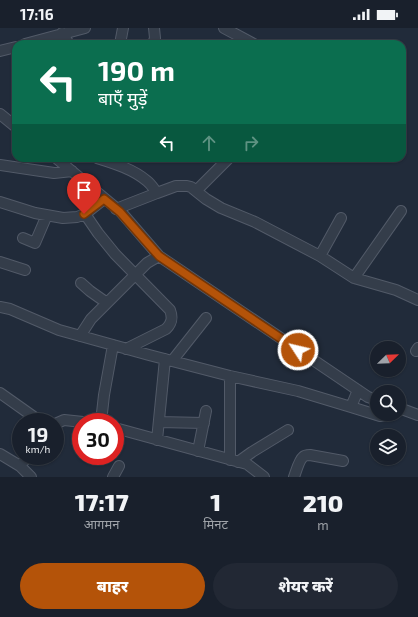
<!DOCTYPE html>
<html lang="hi">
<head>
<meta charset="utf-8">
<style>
  body { margin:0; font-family:"Exo 2","Noto Sans Devanagari",sans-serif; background:#222834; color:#f1f3f6; height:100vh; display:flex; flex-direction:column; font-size:15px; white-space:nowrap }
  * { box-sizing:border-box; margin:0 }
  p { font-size:13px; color:#9fa3a9 }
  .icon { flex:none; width:22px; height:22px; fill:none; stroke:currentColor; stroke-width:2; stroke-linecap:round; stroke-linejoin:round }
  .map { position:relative; height:449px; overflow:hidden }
  .drawer { display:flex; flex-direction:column; background:#19202c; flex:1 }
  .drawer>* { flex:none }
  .hud { position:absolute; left:12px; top:12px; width:394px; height:122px; border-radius:12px; box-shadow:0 1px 3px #0004,0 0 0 1px #373e48; background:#0b6e4f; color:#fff; overflow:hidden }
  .needle { width:26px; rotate:67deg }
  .tools { position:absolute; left:370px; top:313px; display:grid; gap:8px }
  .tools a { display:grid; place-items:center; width:36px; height:36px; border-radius:50%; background:#19202c; box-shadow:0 1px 3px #0004,0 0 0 1px #373e48; font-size:20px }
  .speed { position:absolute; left:12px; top:385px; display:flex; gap:8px; font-size:20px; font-weight:700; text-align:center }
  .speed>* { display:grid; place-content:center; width:52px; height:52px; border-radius:50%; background:#19202c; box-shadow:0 1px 3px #0004,0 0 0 1px #373e48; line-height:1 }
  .speed small { font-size:10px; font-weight:400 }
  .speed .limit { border:6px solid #d22; background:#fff; color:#111 }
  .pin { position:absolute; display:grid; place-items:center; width:34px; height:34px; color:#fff; margin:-41px -17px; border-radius:50% 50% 50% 0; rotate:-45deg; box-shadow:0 0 4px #0007 }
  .pin .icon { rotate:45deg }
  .me { position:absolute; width:44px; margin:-22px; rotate:305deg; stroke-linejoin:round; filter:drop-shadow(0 0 3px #0008) }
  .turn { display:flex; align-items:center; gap:14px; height:84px; padding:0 20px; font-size:18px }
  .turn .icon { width:52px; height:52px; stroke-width:2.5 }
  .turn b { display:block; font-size:28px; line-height:34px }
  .lanes { display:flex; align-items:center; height:38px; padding:0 20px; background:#0003; justify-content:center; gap:20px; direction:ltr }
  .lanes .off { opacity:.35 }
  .eta { display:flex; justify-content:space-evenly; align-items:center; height:68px; text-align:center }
  .eta b { font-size:24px; font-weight:800; line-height:28px }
  .cta { display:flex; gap:8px; margin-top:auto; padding:8px 20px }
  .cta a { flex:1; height:46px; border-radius:24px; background:#b45309; color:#fff; font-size:16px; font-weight:800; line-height:46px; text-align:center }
  .cta a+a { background:#222834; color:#f1f3f6 }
  .status { display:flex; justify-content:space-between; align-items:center; height:28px; padding:0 20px; background:#19202c; direction:ltr }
  .status svg { height:11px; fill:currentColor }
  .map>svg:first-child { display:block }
</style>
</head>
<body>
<div class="status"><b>17:16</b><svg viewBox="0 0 49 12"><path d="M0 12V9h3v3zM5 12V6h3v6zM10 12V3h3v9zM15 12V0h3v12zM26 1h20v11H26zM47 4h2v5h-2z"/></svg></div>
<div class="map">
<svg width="418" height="449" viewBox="0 0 418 449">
  <rect width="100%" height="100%" fill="#212b3a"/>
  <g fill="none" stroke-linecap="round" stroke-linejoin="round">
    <g stroke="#525a68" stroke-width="12">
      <path id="street" d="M224,0L254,16
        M62,5L69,16
        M25,16L85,0
        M120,16L123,0
        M153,16L155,10L154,0
        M0,23L16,19
        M0,86L16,99
        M56,130L121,184L159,228L368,369L377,372
        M97,130C113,135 133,141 147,153C151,156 154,161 157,165L116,181
        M0,137L54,145L72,143
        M196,163L229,130
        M157,165L176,158H187L191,159L206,171L221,180L255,194L320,228L354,250L396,262L418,272
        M104,171L85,186L98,205L115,226L170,282C173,290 172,295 166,301L126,321
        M0,174L35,185L63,190L77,189L85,186
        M23,210L35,215L47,187
        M320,228L341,190
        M0,234L25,242
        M354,250L401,183
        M81,255L90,263L107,275
        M0,279L10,281L59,302L149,327L230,348L298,363L351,379L358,362
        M80,308L91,291L147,235L159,228
        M416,323L418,320
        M172,333L206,290
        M0,365L41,394
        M351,379L380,388L392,386
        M399,380L418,387
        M101,394L104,367L113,317
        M159,394L204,395
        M55,396L64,392L83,394
        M115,400L247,436L264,449
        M157,412L165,331
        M198,423L206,383
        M0,426L20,438L28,428
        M230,432V348
        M238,434L252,424L288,402
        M20,438L31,449
        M113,449L119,438
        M294,449C296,444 299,432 303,429C305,427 308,427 310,427L343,433"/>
    </g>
    <use href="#street" stroke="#343d4a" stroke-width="10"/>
  </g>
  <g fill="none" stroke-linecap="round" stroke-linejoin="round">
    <g stroke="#753606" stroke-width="10">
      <path id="route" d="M84,186L104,171L120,184L159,228L298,322"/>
    </g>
    <use href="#route" stroke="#b45309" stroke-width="7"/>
  </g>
</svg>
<div class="tools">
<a><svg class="needle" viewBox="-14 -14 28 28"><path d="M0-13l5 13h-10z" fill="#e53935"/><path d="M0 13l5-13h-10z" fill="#9fa3a9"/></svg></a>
<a><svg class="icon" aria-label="search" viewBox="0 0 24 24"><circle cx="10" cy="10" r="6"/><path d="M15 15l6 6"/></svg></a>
<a><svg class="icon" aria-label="layers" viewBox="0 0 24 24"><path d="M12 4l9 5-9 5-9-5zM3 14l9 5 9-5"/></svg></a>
</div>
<div class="speed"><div>19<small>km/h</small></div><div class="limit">30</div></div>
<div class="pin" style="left:84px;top:186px;background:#d93025"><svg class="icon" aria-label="arrive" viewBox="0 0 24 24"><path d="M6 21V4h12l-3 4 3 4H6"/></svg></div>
<svg class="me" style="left:298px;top:322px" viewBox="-20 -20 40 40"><circle r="17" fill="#b45309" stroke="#fff" stroke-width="3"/><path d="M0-11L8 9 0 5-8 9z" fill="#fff"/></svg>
<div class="hud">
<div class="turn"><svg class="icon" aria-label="left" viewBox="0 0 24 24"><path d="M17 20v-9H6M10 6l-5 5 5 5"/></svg><div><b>190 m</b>बाएँ मुड़ें</div></div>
<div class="lanes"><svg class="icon" aria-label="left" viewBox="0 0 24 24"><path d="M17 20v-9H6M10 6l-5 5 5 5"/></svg><svg class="icon off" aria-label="ahead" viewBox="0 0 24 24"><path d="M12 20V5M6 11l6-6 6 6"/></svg><svg class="icon off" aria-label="right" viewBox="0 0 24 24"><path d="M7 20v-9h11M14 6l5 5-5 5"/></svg></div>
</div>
</div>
<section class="drawer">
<div class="eta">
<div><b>17:17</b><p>आगमन</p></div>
<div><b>1</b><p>मिनट</p></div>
<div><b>210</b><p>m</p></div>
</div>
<div class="cta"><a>बाहर</a><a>शेयर करें</a></div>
</section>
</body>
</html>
